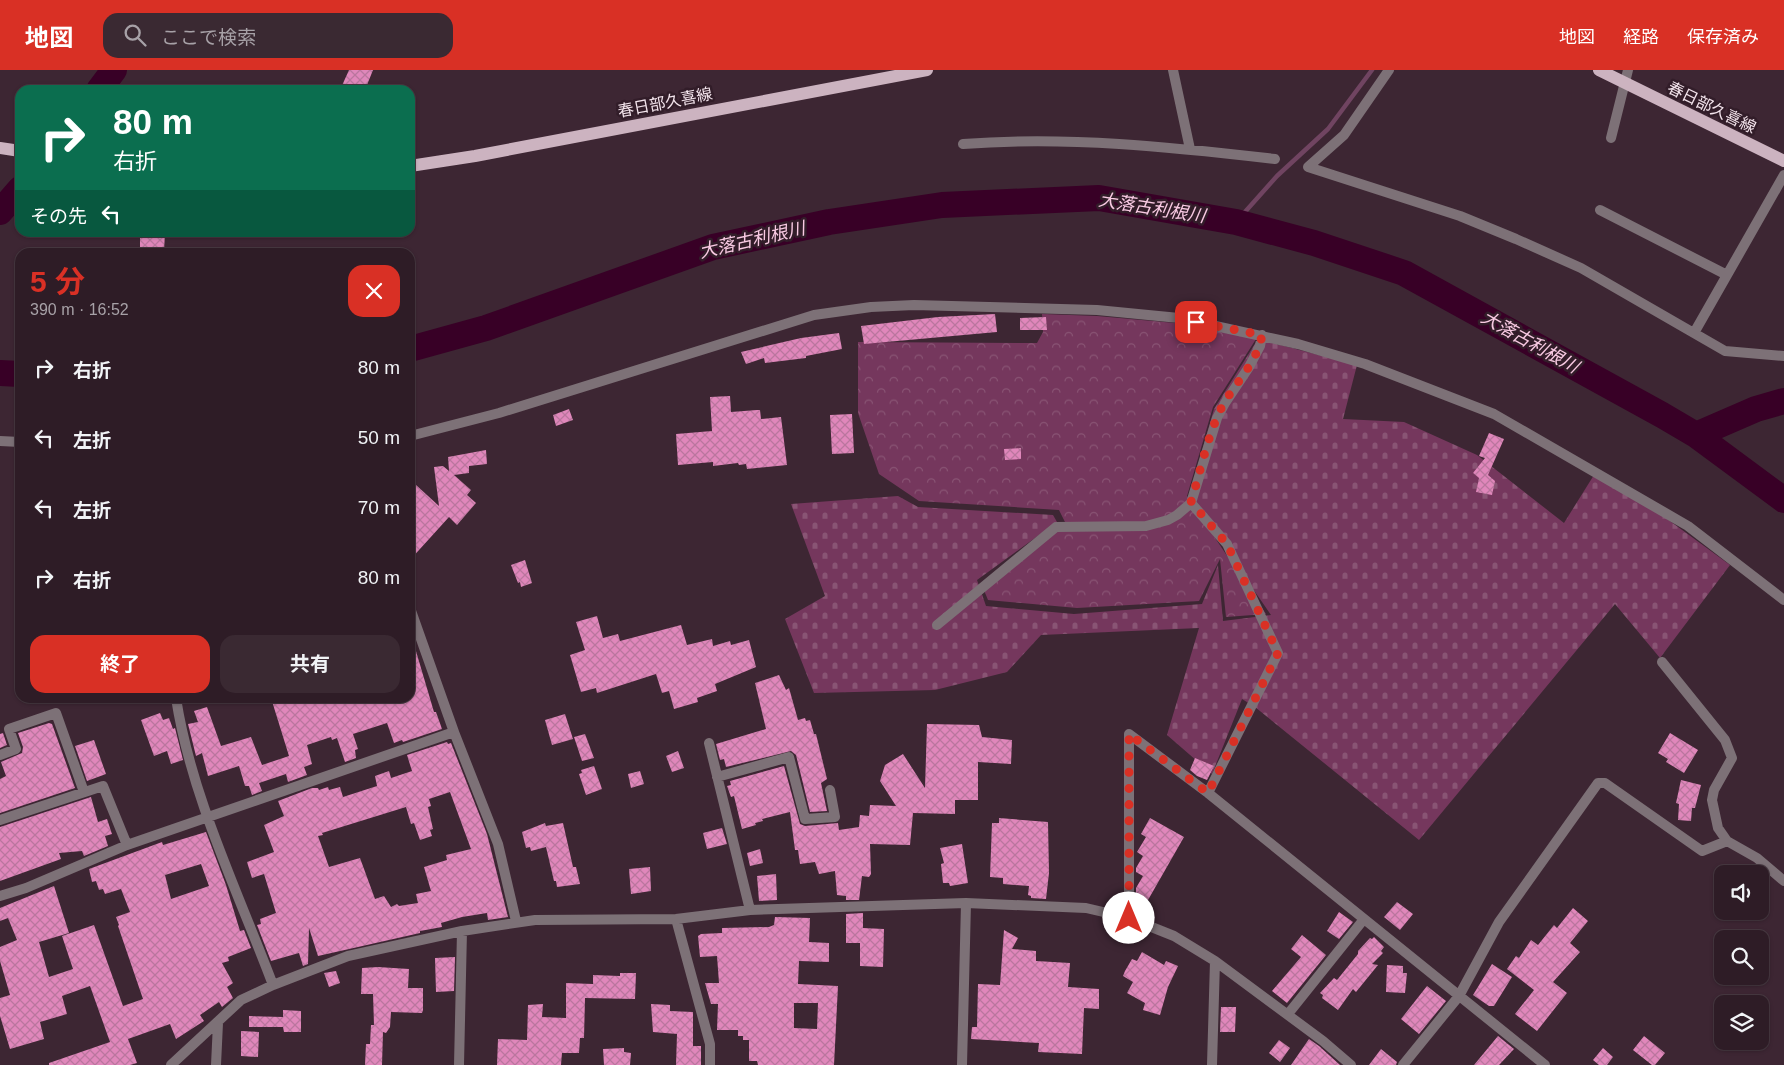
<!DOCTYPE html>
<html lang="ja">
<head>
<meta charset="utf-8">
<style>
  body { margin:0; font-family:Arial,"Noto Sans JP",sans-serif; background:#3a2932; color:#f1f3f6; height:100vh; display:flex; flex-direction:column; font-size:19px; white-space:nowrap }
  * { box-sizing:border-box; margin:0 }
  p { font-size:16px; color:#a7a1a7 }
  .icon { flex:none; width:28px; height:28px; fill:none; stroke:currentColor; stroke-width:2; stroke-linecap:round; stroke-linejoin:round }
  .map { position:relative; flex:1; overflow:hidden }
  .panel { position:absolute; left:15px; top:178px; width:400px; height:455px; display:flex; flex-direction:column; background:#2e1c26; border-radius:15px; box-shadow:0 1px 4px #0004,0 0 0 1px #493a43 }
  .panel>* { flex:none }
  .top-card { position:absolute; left:15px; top:15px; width:400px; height:152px; border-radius:15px; box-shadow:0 1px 4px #0004,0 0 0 1px #493a43; background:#0b6e4f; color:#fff; overflow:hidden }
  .tools { position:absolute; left:1714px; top:795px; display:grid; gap:10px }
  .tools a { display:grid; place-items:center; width:55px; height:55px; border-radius:10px; background:#2e1c26; box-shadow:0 1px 4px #0004,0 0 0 1px #493a43; font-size:25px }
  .pin { position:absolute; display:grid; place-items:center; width:42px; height:42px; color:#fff; margin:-21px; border-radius:10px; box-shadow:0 2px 8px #0006 }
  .me { position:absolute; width:55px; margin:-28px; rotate:0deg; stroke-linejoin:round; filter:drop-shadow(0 0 4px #0008) }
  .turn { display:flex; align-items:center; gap:18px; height:105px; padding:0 15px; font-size:22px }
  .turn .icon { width:65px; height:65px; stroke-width:2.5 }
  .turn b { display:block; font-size:35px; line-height:42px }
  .then { display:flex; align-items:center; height:48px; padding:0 15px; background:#0003; gap:10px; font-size:19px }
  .round { display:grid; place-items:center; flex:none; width:52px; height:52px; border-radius:15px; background:#3a2932 }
  .headline { display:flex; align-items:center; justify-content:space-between; height:85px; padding:0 15px }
  h1 { font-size:30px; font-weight:700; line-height:38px; color:#d93025 }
  .action { display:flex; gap:10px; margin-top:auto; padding:10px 15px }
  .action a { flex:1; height:58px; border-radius:15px; background:#d93025; color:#fff; font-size:20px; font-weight:700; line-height:58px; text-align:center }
  .action a+a { background:#3a2932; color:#f1f3f6 }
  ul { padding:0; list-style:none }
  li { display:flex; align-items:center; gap:15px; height:70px; padding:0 15px }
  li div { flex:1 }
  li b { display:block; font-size:19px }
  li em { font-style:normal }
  header { display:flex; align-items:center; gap:30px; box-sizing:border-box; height:70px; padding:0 25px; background:#d93025; color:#fff }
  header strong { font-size:24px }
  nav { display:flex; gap:28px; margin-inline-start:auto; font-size:18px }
  .search { width:350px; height:45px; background:#3a2932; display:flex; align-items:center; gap:12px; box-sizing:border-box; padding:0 18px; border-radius:15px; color:#a7a1a7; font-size:19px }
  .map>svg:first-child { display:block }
</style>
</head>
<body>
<header>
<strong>地図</strong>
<div class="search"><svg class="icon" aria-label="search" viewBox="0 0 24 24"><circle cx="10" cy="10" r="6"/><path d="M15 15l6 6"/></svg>ここで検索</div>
<nav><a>地図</a><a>経路</a><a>保存済み</a></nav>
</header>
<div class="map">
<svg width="1784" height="995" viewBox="0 0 1784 995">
  <defs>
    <pattern id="forest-crowns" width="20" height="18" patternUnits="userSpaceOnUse" patternTransform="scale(1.25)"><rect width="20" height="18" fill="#75375d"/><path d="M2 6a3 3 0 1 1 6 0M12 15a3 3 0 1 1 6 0" fill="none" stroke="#895474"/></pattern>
    <pattern id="cemetery-stones" width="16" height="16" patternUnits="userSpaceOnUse" patternTransform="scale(1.25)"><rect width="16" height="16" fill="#75375d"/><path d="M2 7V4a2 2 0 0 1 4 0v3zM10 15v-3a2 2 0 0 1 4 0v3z" fill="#895474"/></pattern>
    <pattern id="building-cross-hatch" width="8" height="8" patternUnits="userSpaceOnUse" patternTransform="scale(1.25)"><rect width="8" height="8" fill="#e087bb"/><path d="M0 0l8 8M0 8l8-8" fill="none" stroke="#ba769e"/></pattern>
  </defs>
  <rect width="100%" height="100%" fill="#3d2633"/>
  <path fill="url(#forest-crowns)" d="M1042,244L1097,246L1186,254L1256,269L1213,337L1187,426L1266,544L1226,547L1220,489L1199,531L1077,538L988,530L982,515L1066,454L1059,440L919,431L879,404L858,343V272L1037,273L1043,262Z"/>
  <path fill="url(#cemetery-stones)" d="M1258,269L1357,295L1343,349L1404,352L1477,385L1564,453L1594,405L1663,446L1730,495L1660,588L1615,534L1419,770L1255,637L1242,629L1212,704L1167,665L1199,558L1041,565L1007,602L935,620L814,623L785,549L825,526L791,434L898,426L918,437L1053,445L1057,452L977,510L986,536L1074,544L1202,534L1218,495L1223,551L1271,545L1189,426L1214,339Z"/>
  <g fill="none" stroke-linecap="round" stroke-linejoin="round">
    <path stroke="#704461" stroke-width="4.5" d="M1236,152L1277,106L1328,59L1372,0"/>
    <path stroke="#380026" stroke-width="26" d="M99,20L114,0
      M0,142L20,119
      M410,279L486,258L713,177L829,152L942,135L1099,128L1236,152L1314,173L1404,203L1662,345L1696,365L1784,430
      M0,303L20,304
      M1696,365L1756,339L1784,331"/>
  </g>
  <path fill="url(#building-cross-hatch)" fill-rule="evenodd" d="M349,0H373L365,20H340Z
    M140,162H165L164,182H140Z
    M995,244L997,262L864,274L861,256L938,247Z
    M1046,247L1047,260H1020V248Z
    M839,263L842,279L806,286V288L765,293L764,288L746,294L741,282L801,268Z
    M730,326L731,342L757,340H760L761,349L781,347L787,395L747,399L746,394L739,395L738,393L713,396V392L678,395L676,364L712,361L710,327Z
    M569,339L573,350L556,356L553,345Z
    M852,344L854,383L832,384L830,345Z
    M1489,363L1504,369L1488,405L1495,411L1492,425L1476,422L1479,408L1473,403L1485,388L1479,386Z
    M1021,378V389L1005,390L1004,379Z
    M486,380L487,394L469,396V403L454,405L471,420L467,425L476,433L457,455L449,447L410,490V421L416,415L439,436L434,397L443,396L449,401L448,387Z
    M525,490L532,513L521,517L520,512L518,513L511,495Z
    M597,546L603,568L618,564L620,571L681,555L687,575L712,569L713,576L730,571L731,575L749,570L756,597L715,614L717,621L697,628L698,632L674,639L669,621L662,623L656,604L597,623L596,618L581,622L570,585L585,580L576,552Z
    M413,571L434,642H436L442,659L403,672L402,670L394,673L387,653L353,664L358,679L355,680L356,688L345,692L337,668L332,670L331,667L307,675L312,694L304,697L307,705L288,712L286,704L259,713L262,721L252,725L249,716H245L239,696L208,706L202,683L196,686L188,654L198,652L194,641L207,637L221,676L251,667L262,695L289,686L271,628H410V572Z
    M779,605L786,620L789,618L798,650L805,648L806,651L810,650L814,664H816L827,709L821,713L827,741L810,742L796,685L791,681L726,697L724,689L720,690L716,674L766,659L755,613Z
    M160,643L163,650L169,648L173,659L175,658L183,690L171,694L167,681L154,686L141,650Z
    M565,644L573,669L552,675L545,650Z
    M49,653L52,654L75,718L0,743V709L6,706L1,692L22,683L23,677L18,663Z
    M927,654L979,655L982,667L1012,670L1011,694L978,692V730H955V744L913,743L910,775L870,774L871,804L869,807L862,806L859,830H846V826L837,825L835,801L819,804L815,792L800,794L798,780H795L790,742L762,749L763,751L755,753L756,755L742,759L734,726L731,727L727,716L731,715L730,711L784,696L800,754L805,756L838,753L839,760L859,757L860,745L869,746L870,735L896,736L880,711L885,695L903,684L925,718Z
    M3,663L7,675L0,678V664Z
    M1670,663L1698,680L1684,703L1666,692L1668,689L1658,683Z
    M585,664L594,688L582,691L574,667Z
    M94,670L106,704L87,711L75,676Z
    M447,672L448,674L451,673L487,764L508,847L488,850L487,843L462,847L441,853L442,857L420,861V863L318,886L309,858L308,894L303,896L299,883L271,891L257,855L261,854L260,849L276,843L264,804L252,808L247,792L274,782L264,755L284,746L278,731L312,718H318L319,720L328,717L329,720L340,717L343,727L377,716L375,706L389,701L391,708L412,701L407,685ZM450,722L471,779L446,785L447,790L424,797L431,821L416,824L418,833L399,836L397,834L391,837L384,826L375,829L360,788L329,797L318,766L323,765L322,763L406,737L411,754L414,753L420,770L432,766L430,760L433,759L428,737L431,736L429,729Z
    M678,681L684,698L672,702L666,686Z
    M1195,688L1214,696L1207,710L1197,706L1190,700Z
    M594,696L602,719L586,725L579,704L582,703L581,700Z
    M640,701L644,714L631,718L628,704Z
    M1681,710L1701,715L1695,738H1692L1691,751L1678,750L1679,734L1676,733Z
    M91,727L98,752L107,749L112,764L105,766L108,776L84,786L82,781L59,783L61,789L0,811V757Z
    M999,748L1048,752L1049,803L1046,829L1031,828V826L1028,825L1029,816L1003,814V808L990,807L992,753H999Z
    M1150,748L1184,767L1148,830L1136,823V818L1143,806L1136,802V798L1143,786L1137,782L1146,767L1141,764Z
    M545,753L546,756L563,753L573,797H576L580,814L557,817L556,811H554L546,777L531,781L530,777L526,778L522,762Z
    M722,758L727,774L707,779L703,763Z
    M206,762L226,815L240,861L244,860L251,878L228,887L229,891L222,893L233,913L227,917L233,928L222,937L219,932L200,945L204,951L176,969L170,954L128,969L137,993L130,995H49V993L110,972L90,916L62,926L67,944L40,952L44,969L10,979L0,946V928L10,925L0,891V877L17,870L8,848L0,851V838L54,816L69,863L39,872L49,907L73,899L62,866L94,855L123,936L143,929L118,856L119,855L116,847L130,842L121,819L105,824L103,819L99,820L96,811L92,812L89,799L162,772L163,775ZM201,794L209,816L171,829L165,805Z
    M962,774L968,813L950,816L949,813H943L941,794L944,793L940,778Z
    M760,779L763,793L750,796L747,783Z
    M650,797L651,821L631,824L629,799Z
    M776,804L777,830L759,831L757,806Z
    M1397,832L1413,844L1400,860L1384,847Z
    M1573,838L1588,851L1570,873L1580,882L1553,912L1567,923L1537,961L1515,944L1534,920L1507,899L1516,886L1519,888L1531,870L1538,875L1554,855L1557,858Z
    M1339,842L1353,852L1339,869L1327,861Z
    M863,843V858L884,859L883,897L860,896V873H846V844Z
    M775,847L810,848L809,872L829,873V892L799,891L798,914L838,916L834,995H758L757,991H749V970H743V966H738V960H717L718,934H711L705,913H719L717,886L700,887L698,866L701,864L722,863V858L769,857L774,855ZM794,933H818L817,959L794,958Z
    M1004,860L1018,868L1012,879L1036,881V891L1070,893L1068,917L1099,919V939L1084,938L1082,984L1038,982L1039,973L971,969L972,957H977L978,914L1000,915Z
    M1302,865L1326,885L1287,933L1272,921L1301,887L1291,879Z
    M1374,867L1384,877L1381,881L1383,883L1372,894L1378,895L1356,922L1353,919L1338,940L1322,928L1323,925L1320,923L1334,908L1337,910L1358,884V881L1370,868L1372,869Z
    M1142,882L1164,895L1166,891L1178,896L1168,917L1160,945L1143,940L1145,933L1127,923L1133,912L1123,906L1125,901L1132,889L1137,891Z
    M455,887L454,921L436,922L435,888Z
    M1492,894L1512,907L1494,936H1489L1473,925Z
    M1387,895L1403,896V903H1407L1405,923L1386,922Z
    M378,897L409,899L408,918H423V940L422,943L391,942L390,957L386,963L383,962L382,995H365L366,974H370L371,955H374L373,924H361L362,898Z
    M336,901L340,913L329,917L324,903Z
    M620,903H636L635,929L585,928L584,968H580L579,983H562L561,995H497L498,969L527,970L528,935L543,934L542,947L566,948V913L593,914V905L620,906Z
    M1427,916L1446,931L1419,964L1401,949Z
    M651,934L670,935V941L693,942V976H701V995H676L677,964L653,962Z
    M1221,937H1236L1235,962H1220Z
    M283,940L301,941V962H284L283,957H249V946L283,947Z
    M241,961L259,962L258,987L241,986Z
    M1498,966L1514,979L1499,995H1474Z
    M1644,966L1665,983L1655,995H1652L1633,980Z
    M1309,969L1319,976L1340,995H1291Z
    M1279,970L1290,978L1280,992L1269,983Z
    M624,978V982L631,983L630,995H604L603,979Z
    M1603,978L1613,987L1607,995H1599L1593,990Z
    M1381,979L1397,992L1396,995H1369Z"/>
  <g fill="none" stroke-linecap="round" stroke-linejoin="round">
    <path stroke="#7d7177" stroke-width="10" d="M1173,0L1190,79
      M1389,0L1344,65L1308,97L1460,146L1516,169L1581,198L1725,281L1784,286
      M1611,68L1628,0
      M963,74C1068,66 1171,77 1275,89
      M1600,140L1727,205
      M1694,263L1784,105
      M410,366L499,343L814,245L871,237L914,235L1097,240L1179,248L1298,274L1365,294L1494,344L1688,456L1784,530
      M0,371L20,372
      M1191,433L1227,474L1278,583L1208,723
      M410,538L454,662L498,774L516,851
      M937,555L1056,457L1146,456L1168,450L1177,445L1191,433L1217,348L1225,333L1249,297L1260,276L1262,265
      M1662,592L1725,670L1732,688L1714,720L1712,730L1718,758L1727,771L1757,788L1784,811
      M176,628C191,726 238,822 273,915
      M709,673L750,840
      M0,685L16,679L9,659L56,643L84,722
      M717,707L789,687L805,749L835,747L830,720
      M0,750L103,716L127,775
      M0,826L26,818L127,775L454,662
      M1129,848V664L1208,723L1545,995
      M676,849L710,974V995
      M1288,944L1364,849
      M171,995L241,930L273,915L348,886L462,861L535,850L676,849L750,840L966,833L1086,838L1129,848L1174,866L1215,891L1323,971L1351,995
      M216,995L218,953
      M459,995L462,861
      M962,995L966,833
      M1212,995L1215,891
      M1403,995L1459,926L1499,852L1598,713H1605L1702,781L1727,771"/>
    <path stroke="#ccb3c0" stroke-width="12" d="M1599,0L1784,91
      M0,78L20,81
      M410,96L475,86L927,0"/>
  </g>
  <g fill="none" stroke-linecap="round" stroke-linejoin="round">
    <path stroke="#d93025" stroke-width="9" stroke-dasharray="0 16.2" d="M1129,848V664L1208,723L1278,583L1227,474L1191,432C1201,400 1208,362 1224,333C1238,310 1257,292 1262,265L1196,252"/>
  </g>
  <g text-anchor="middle" stroke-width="5" stroke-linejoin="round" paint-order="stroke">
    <g font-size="16" fill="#f3e4ec" stroke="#321d29">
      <text transform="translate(665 32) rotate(-11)" y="6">春日部久喜線</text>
      <text transform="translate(1712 37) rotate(26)" y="6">春日部久喜線</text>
    </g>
    <g font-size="18" font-style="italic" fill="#f9cae3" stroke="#321d29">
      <text transform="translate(1152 138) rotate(9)" y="6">大落古利根川</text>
      <text transform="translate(752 170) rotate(-13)" y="6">大落古利根川</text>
      <text transform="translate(1530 272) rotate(29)" y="6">大落古利根川</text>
    </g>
  </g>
</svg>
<div class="tools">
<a><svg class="icon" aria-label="sound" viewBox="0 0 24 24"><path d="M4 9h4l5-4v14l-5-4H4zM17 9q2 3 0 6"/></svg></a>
<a><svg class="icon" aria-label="search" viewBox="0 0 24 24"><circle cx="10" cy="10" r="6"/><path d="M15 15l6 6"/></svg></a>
<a><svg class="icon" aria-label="layers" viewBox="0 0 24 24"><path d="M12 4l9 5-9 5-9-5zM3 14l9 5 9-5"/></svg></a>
</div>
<div class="pin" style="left:1196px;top:252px;background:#d93025"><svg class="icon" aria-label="arrive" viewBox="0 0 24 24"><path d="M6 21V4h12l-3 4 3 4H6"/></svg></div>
<svg class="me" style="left:1129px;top:848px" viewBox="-20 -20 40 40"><circle r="19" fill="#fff"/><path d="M0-13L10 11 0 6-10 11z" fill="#d93025"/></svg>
<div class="top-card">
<div class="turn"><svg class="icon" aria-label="right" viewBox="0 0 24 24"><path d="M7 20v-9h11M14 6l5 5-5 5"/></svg><div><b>80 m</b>右折</div></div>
<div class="then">その先<svg class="icon" aria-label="left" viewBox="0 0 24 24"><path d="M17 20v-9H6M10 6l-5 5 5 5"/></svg></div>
</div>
<section class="panel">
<div class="headline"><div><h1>5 分</h1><p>390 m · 16:52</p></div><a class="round" style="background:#d93025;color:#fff"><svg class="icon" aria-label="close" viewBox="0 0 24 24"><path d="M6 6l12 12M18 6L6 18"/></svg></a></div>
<ul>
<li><svg class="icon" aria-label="right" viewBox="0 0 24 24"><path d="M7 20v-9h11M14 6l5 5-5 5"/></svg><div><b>右折</b></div><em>80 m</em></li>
<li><svg class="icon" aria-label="left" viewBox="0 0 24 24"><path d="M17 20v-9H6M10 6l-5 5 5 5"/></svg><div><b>左折</b></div><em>50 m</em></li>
<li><svg class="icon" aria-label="left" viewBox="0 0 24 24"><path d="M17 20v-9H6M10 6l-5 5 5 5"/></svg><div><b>左折</b></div><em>70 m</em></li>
<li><svg class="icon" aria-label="right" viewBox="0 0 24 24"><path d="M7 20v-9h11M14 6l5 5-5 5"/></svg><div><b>右折</b></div><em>80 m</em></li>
</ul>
<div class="action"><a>終了</a><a>共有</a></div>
</section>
</div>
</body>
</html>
